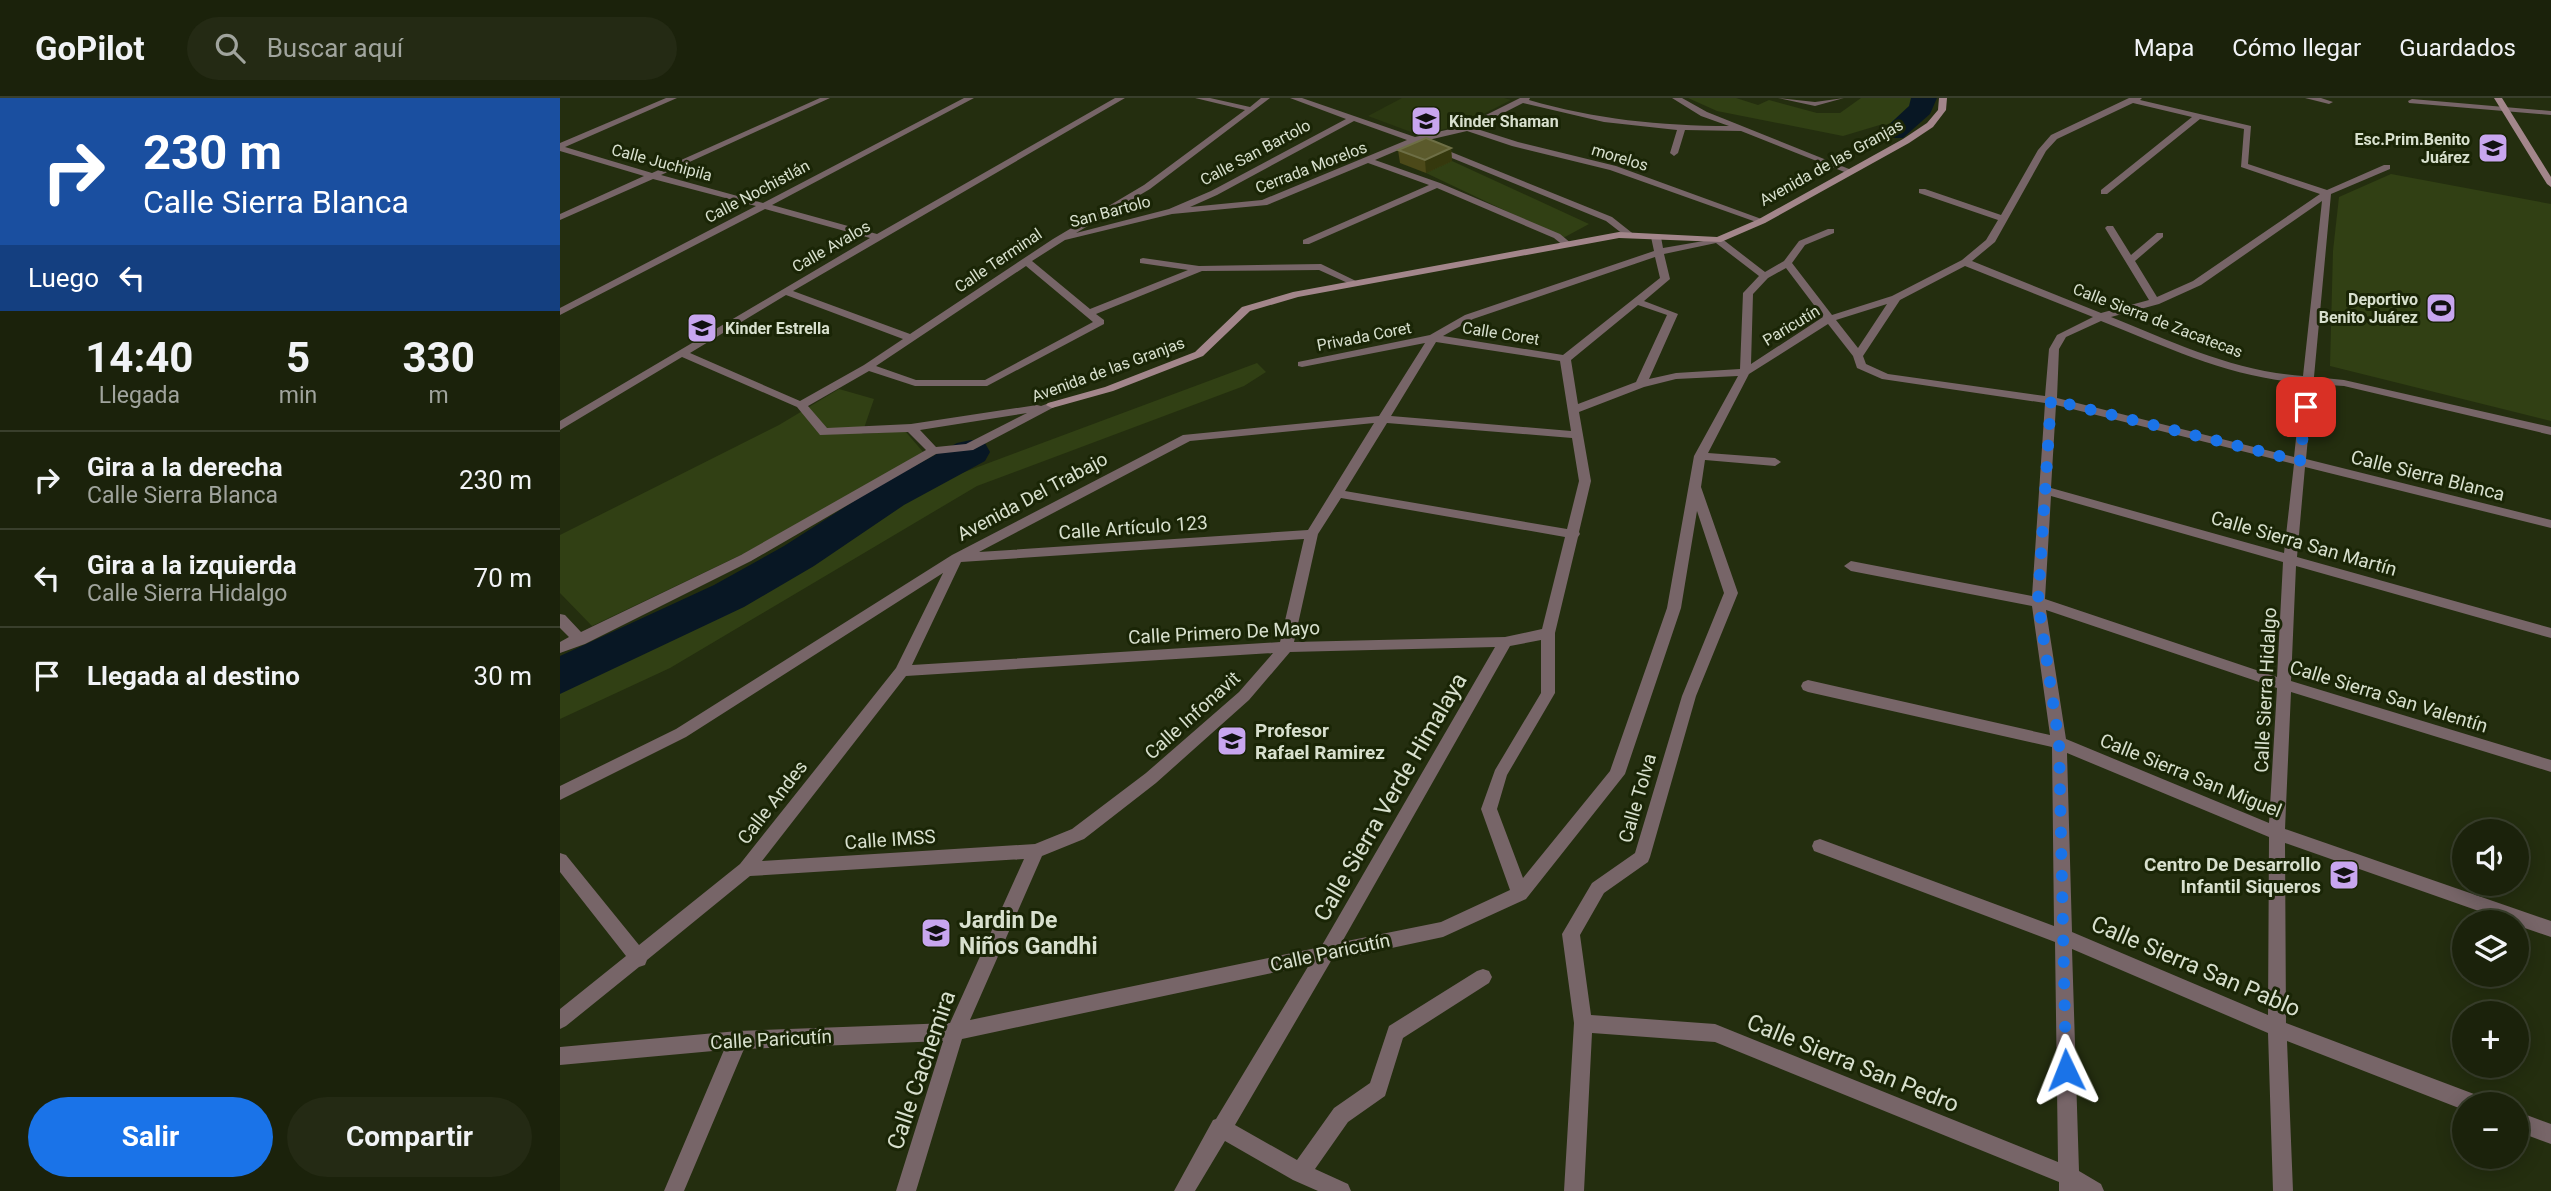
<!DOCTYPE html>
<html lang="es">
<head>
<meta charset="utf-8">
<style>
  body { margin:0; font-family:Roboto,sans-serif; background:#242a14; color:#f1f3f6; height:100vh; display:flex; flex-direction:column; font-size:26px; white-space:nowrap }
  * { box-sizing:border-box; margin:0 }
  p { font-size:23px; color:#a0a49d }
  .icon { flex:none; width:38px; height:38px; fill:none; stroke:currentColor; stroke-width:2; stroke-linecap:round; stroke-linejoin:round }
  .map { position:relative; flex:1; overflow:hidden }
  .panel { display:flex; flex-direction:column; background:#1b220b; width:560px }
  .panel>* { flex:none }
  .guide { background:#1a4fa0; color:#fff; overflow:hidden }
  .controls { position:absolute; left:1892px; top:721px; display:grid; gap:14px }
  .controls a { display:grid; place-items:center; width:77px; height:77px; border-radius:50%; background:#1b220b; box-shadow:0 4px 18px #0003,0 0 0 2px #393f2c; font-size:35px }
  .pin { position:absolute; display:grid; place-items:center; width:60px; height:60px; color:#fff; margin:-30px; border-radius:14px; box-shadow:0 4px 10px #0006 }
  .me { position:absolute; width:77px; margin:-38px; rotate:358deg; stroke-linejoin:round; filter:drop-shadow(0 0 5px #0008) }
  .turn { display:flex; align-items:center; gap:24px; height:147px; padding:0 28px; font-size:32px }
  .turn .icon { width:91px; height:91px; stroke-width:2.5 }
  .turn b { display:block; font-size:49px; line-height:60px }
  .then { display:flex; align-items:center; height:66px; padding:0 28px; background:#0003; gap:14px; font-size:26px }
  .eta { display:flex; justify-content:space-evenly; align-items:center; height:119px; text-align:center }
  .eta b { font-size:42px; font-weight:700; line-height:49px }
  .cta { display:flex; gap:14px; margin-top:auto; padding:14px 28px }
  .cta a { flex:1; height:80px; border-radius:42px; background:#1a73e8; color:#fff; font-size:28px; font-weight:700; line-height:80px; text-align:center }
  .cta a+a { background:#242a14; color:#f1f3f6 }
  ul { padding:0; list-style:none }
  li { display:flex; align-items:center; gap:21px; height:98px; padding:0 28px; border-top:2px solid #393f2c }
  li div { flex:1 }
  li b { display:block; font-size:26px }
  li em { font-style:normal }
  header { display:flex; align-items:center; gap:42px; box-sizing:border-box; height:98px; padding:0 35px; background:#1b220b; border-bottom:2px solid #393f2c }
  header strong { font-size:33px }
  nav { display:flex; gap:38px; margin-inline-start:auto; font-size:24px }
  .search { width:490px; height:63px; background:#242a14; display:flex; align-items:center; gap:18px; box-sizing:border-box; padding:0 24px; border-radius:38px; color:#a0a49d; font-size:26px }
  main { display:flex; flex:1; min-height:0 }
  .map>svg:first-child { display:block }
</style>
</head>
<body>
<header>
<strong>GoPilot</strong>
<div class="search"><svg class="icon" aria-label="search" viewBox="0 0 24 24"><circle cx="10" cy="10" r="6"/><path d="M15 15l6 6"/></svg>Buscar aquí</div>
<nav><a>Mapa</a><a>Cómo llegar</a><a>Guardados</a></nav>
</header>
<main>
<section class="panel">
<div class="guide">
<div class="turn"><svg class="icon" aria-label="right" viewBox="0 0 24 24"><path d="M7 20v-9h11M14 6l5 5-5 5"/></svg><div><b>230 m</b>Calle Sierra Blanca</div></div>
<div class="then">Luego<svg class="icon" aria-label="left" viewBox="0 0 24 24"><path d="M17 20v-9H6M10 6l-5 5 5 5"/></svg></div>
</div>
<div class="eta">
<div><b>14:40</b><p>Llegada</p></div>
<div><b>5</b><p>min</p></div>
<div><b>330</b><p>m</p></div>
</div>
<ul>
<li><svg class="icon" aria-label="right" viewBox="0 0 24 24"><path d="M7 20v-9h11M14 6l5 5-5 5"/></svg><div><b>Gira a la derecha</b><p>Calle Sierra Blanca</p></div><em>230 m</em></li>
<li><svg class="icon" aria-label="left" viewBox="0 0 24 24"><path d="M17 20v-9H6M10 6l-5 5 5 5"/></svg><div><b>Gira a la izquierda</b><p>Calle Sierra Hidalgo</p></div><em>70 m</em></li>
<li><svg class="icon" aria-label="arrive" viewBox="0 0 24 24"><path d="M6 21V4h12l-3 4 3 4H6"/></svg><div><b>Llegada al destino</b></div><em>30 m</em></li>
</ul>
<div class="cta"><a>Salir</a><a>Compartir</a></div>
</section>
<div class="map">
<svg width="1991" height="1093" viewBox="0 0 1991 1093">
  <rect width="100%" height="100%" fill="#242e0f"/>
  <path fill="#2b3811" d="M842,0H944L951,2L902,27L859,37L808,18Z"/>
  <path fill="#314014" d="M1128,0H1176L1198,7L1209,2L1257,15H1280L1301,0H1359L1356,10L1333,28L1323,26L1283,38L1157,13Z
    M892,63L1029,126L1003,140L866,75Z
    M1831,76L1991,106V323L1770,268L1773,153L1779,99Z
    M697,265L706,274L684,288L417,388L110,570L0,621V565L93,526L351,394Z
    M279,291L314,301L302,336L345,333L364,355L185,455L32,528L0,495V437L219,327Z"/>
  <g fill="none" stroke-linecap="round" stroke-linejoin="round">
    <path fill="#081724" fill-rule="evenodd" d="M1351,0H1377L1370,16L1343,40H1325L1321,34L1349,8Z
      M411,342L425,345L430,354L425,363L344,407L254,468L184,509L0,596V558L154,487L224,448L316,389L397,345Z"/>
    <path fill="#776568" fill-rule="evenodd" d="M1218,0L1255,4L1284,0L1255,8Z"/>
    <path fill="#776568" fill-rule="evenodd" d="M106,0H117L5,49L92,75L260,0H270L101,77L203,105L404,0H414L212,107L317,136L555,0H565L233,193L350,236L493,141L584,87L685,12L635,0H650L690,9L701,0H710L590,91L516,135L609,111L651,93L786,21L730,0H742L855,39L904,28L960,0H970L969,2C1034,21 1101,28 1169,28L1141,18L1112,0H1122L1147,14L1294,73L1287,75L1181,33L1125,32L1118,55L1114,58L1110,55L1117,32L1044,24L963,5L914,30L958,44L1056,68L1207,123L1199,125L1050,72L952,48L907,33L864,43L1052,119L1076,138L1068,140L1046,123L855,45L815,62L880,85L1000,136L1012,146L1004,148L994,140L877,90L749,146H743V142L869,87L808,65L707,107L612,116L505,142L472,163L530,211L628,172L580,165V161L583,160L639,168L761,166L798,184L790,186L759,172L642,173L536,216L544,222V226L427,288H355L309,273L248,308L267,330L351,326L477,307L481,308L492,304L498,307L413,352L376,356L191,463L25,546L0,555V544L9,539L0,530V516L5,517L21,534L181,457L366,352L348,334L260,337L237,309L122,259L0,332V323L310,140L205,111L0,217V210L196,108L93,81L0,122V116L84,78L0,53V45ZM794,23L847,42L702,102L630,109L657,97ZM466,168L533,224L425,282H356L316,268ZM226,197L343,241L304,267L240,303L130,255ZM467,315L406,346L376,349L360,332Z
      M1569,0H1582L1580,2L1691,28L1688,66L1767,92L1824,67H1830V71L1771,96L1754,279L1784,282L1991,329V337L1784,288L1753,286L1746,361L1991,422V430L1745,369L1737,459L1991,530V540L1736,468L1731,583L1991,662V674L1731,594L1725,731L1991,823V839L1956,827V824H1950L1725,745L1726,925L1914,996L1921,999L1923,1006H1904V1012L1727,943L1733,1093H1713L1708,935L1512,851L1519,1073L1541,1086L1544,1093H1499V1084L1155,944L1032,935L1024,1093H1004L1014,925L1002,836L1032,785L1075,755L1122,598L1164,495L1137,413L1121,510L1065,676L966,801L883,839L771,863L675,1027L737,1062L774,1010L810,985L829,928L917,873L923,871L929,873L932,879L929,885L843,940L825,998L788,1024L755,1071L788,1086L791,1093H758L733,1082L665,1043L635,1093H614L653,1022L656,1021L749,867L402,941L356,1093H336L383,943L184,951L124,1093H104L164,952L0,967V949L178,933L390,925L464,761L190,778L87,862L85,867L79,869L6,928L0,931V911L66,858L0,774V755L6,757L79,847L180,766L336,570L383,475L126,639L0,702V688L116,631L392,457L623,337L819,318L865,245L742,269L738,268V264L870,237L905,217L1094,153L1091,139L1096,136L1101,139L1103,150L1161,140L1205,174L1224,163L1239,143L1268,131H1274V135L1245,147L1232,165L1272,217L1332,198L1402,162L1426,142L1438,122L1359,95V91H1365L1441,117L1478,52L1491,37ZM1573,5L1632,19L1541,92V96H1547L1640,21L1684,31L1681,69L1760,96L1633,183L1597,199L1575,163L1603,139V135H1597L1571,157L1553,128H1547L1545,130L1589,202L1541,215L1412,163L1435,144L1486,53L1497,41ZM1762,103L1743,278C1673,273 1615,245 1551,219L1599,206L1641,187ZM1156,145L1199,178L1183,195L1180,271L1116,275L1089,281L1118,216L1084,203L1110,181L1104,156ZM1095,159L1100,180L1003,257L883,238L913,221ZM1405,168L1533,219L1497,237L1489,251L1485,298L1328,276L1306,266L1303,258L1340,202ZM1226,170L1263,219L1191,266L1193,196L1208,180ZM1327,206L1298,250L1276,222ZM1078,207L1107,217L1076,284L1018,306L1011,262ZM1541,223C1609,250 1669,279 1742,285L1734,359L1497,300L1499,251L1506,239ZM1268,226L1293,258L1297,270L1322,281L1485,305L1472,498L1291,463L1284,468L1291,473L1472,508L1490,637L1248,582L1243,584L1241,588L1243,592L1248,594L1492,649L1494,828L1260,741L1254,743L1252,748L1254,753L1495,844L1498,1064L1155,926L1031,917L1020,837L1044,795L1088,764L1090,759L1136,598L1178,495L1141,389L1145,362L1215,368L1221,364L1215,360L1148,355L1189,276ZM876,244L1000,263L1011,333L831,318ZM1178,278L1134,358L1107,510L1050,673L963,780L937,711L947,677L995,595V535L1018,439L1020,436L1019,434L1031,383L1019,314L1084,289L1116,281ZM1496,307L1734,366L1724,455L1491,390ZM814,325L748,432L419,454L630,343ZM827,325L1012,340L1019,383L1007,431L785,393ZM1491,398L1723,464L1717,579L1485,501ZM781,400L1005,439L982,531L945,539L734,544L758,436ZM744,441L720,544L352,567L401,464ZM1486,512L1717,590L1709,725L1506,641ZM981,542V595L935,672L921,711L950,792L881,824L782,844L950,548ZM935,549L761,849L410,922L482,758L524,741L596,685L689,602L730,554ZM713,555L679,594L586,675L512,731L475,746L202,763L346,578ZM1507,655L1709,739L1708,917L1512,834Z
      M1745,0H1761L1773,4L1769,6Z
      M1852,1L1991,13V17L1849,5L1848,3Z
      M1956,1013L1991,1026V1046L1956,1033Z"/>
    <path fill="#a3868b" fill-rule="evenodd" d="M1379,0H1387L1386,12L1373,29L1349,45L1205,125L1161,144L1059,140L738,199L690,213L643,258L553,293L492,310L486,307L488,305L545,289L635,254L682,209L733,194L1059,134L1157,139L1199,121L1343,41L1367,25L1378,12Z
      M1934,0H1942L1991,79V89L1987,86Z"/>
  </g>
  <path fill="#4c4919" d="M891,50L892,63L866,75L840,65L838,52Z"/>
  <path fill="#35380d" d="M891,50L892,63L866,75L865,62Z"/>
  <path fill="#5b5a2c" stroke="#6e6f46" stroke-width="2" d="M866,40L891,50L865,62L838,52Z"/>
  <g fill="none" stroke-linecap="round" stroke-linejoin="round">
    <path stroke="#1a73e8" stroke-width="12" stroke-dasharray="0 21.6" d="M1506,972L1499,645L1478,503L1491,302L1740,363L1746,309"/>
  </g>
  <defs>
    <g id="school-square" transform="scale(1.575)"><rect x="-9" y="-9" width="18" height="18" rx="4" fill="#c8a6ef" stroke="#1a2506"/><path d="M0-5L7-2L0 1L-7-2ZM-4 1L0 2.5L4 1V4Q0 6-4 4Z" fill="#111"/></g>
    <g id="stadium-square" transform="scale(1.575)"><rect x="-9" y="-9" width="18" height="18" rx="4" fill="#c8a6ef" stroke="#1a2506"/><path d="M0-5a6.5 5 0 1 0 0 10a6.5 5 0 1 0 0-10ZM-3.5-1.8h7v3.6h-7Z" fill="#111"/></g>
  </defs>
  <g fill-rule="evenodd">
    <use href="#school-square" x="866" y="23"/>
    <use href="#school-square" x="1933" y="50"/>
    <use href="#stadium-square" x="1881" y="210"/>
    <use href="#school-square" x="142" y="230"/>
    <use href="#school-square" x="672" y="643"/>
    <use href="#school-square" x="1784" y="777"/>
    <use href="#school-square" x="376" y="835"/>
  </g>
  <g text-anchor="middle" stroke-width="6" stroke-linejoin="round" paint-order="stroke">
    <g font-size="16" font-weight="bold" fill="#d8e0ce" stroke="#1a2506" text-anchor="start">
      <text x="889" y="29">Kinder Shaman</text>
      <text x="1910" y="47" text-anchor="end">Esc.Prim.Benito<tspan x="1910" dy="18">Juárez</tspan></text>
      <text x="1858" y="207" text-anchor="end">Deportivo<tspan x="1858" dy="18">Benito Juárez</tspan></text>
      <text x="165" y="236">Kinder Estrella</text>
    </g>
    <g font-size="16" fill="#d8e0ce" stroke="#1a2506">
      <text transform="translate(695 54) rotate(-28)" y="6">Calle San Bartolo</text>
      <text transform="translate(1060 59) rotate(17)" y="6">morelos</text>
      <text transform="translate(102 64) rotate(15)" y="6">Calle Juchipila</text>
      <text transform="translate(1271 64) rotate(-29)" y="6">Avenida de las Granjas</text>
      <text transform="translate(751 69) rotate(-21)" y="6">Cerrada Morelos</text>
      <text transform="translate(197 93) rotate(-28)" y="6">Calle Nochistlán</text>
      <text transform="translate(550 113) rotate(-15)" y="6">San Bartolo</text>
      <text transform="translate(271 148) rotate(-30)" y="6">Calle Avalos</text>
      <text transform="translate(438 162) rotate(-34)" y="6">Calle Terminal</text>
      <text transform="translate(1598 222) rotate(21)" y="6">Calle Sierra de Zacatecas</text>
      <text transform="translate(1231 227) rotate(-31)" y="6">Paricutín</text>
      <text transform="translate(941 235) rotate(9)" y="6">Calle Coret</text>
      <text transform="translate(804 238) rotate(-11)" y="6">Privada Coret</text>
      <text transform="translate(548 271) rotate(-20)" y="6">Avenida de las Granjas</text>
    </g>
    <g font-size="19" fill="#d8e0ce" stroke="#1a2506">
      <text transform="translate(1868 377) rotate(14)" y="7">Calle Sierra Blanca</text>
      <text transform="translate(472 398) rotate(-28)" y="7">Avenida Del Trabajo</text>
      <text transform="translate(573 429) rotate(-4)" y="7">Calle Artículo 123</text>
      <text transform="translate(1744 445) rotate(16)" y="7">Calle Sierra San Martín</text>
      <text transform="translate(664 534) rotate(-3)" y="7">Calle Primero De Mayo</text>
      <text transform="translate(1705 592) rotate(-87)" y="7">Calle Sierra Hidalgo</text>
      <text transform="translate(1829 598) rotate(17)" y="7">Calle Sierra San Valentín</text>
      <text transform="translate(632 617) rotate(-42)" y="7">Calle Infonavit</text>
      <text transform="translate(1631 677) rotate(22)" y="7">Calle Sierra San Miguel</text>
      <text transform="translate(1077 700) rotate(-74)" y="7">Calle Tolva</text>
      <text transform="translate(212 704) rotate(-52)" y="7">Calle Andes</text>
      <text transform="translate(330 741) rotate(-4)" y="7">Calle IMSS</text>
      <text transform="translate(770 854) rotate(-12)" y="7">Calle Paricutín</text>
      <text transform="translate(211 941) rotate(-3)" y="7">Calle Paricutín</text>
    </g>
    <g font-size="19" font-weight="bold" fill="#d8e0ce" stroke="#1a2506" text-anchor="start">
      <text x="695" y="639">Profesor<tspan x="695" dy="22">Rafael Ramirez</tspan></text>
      <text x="1761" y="773" text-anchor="end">Centro De Desarrollo<tspan x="1761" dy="22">Infantil Siqueros</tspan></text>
    </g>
    <g font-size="23" fill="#d8e0ce" stroke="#1a2506">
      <text transform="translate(830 699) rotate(-60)" y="8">Calle Sierra Verde Himalaya</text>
      <text transform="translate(1636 868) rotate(23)" y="8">Calle Sierra San Pablo</text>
      <text transform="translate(1293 965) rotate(22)" y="8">Calle Sierra San Pedro</text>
      <text transform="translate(361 972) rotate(-71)" y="8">Calle Cachemira</text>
    </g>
    <g font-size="23" font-weight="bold" fill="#d8e0ce" stroke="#1a2506" text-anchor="start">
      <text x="399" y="830">Jardin De<tspan x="399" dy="26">Niños Gandhi</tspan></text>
    </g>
  </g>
</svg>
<div class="controls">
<a><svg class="icon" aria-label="sound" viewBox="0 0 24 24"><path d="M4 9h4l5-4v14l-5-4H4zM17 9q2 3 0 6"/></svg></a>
<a><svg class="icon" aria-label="layers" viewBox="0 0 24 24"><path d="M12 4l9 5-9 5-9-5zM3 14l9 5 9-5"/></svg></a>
<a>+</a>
<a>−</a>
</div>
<div class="pin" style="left:1746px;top:309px;background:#d93025"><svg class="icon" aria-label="arrive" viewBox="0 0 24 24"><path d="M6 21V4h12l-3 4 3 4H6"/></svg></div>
<svg class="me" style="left:1506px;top:972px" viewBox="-20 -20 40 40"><path d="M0-17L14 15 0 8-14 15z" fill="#1a73e8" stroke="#fff" stroke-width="4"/></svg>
</div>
</main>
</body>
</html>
